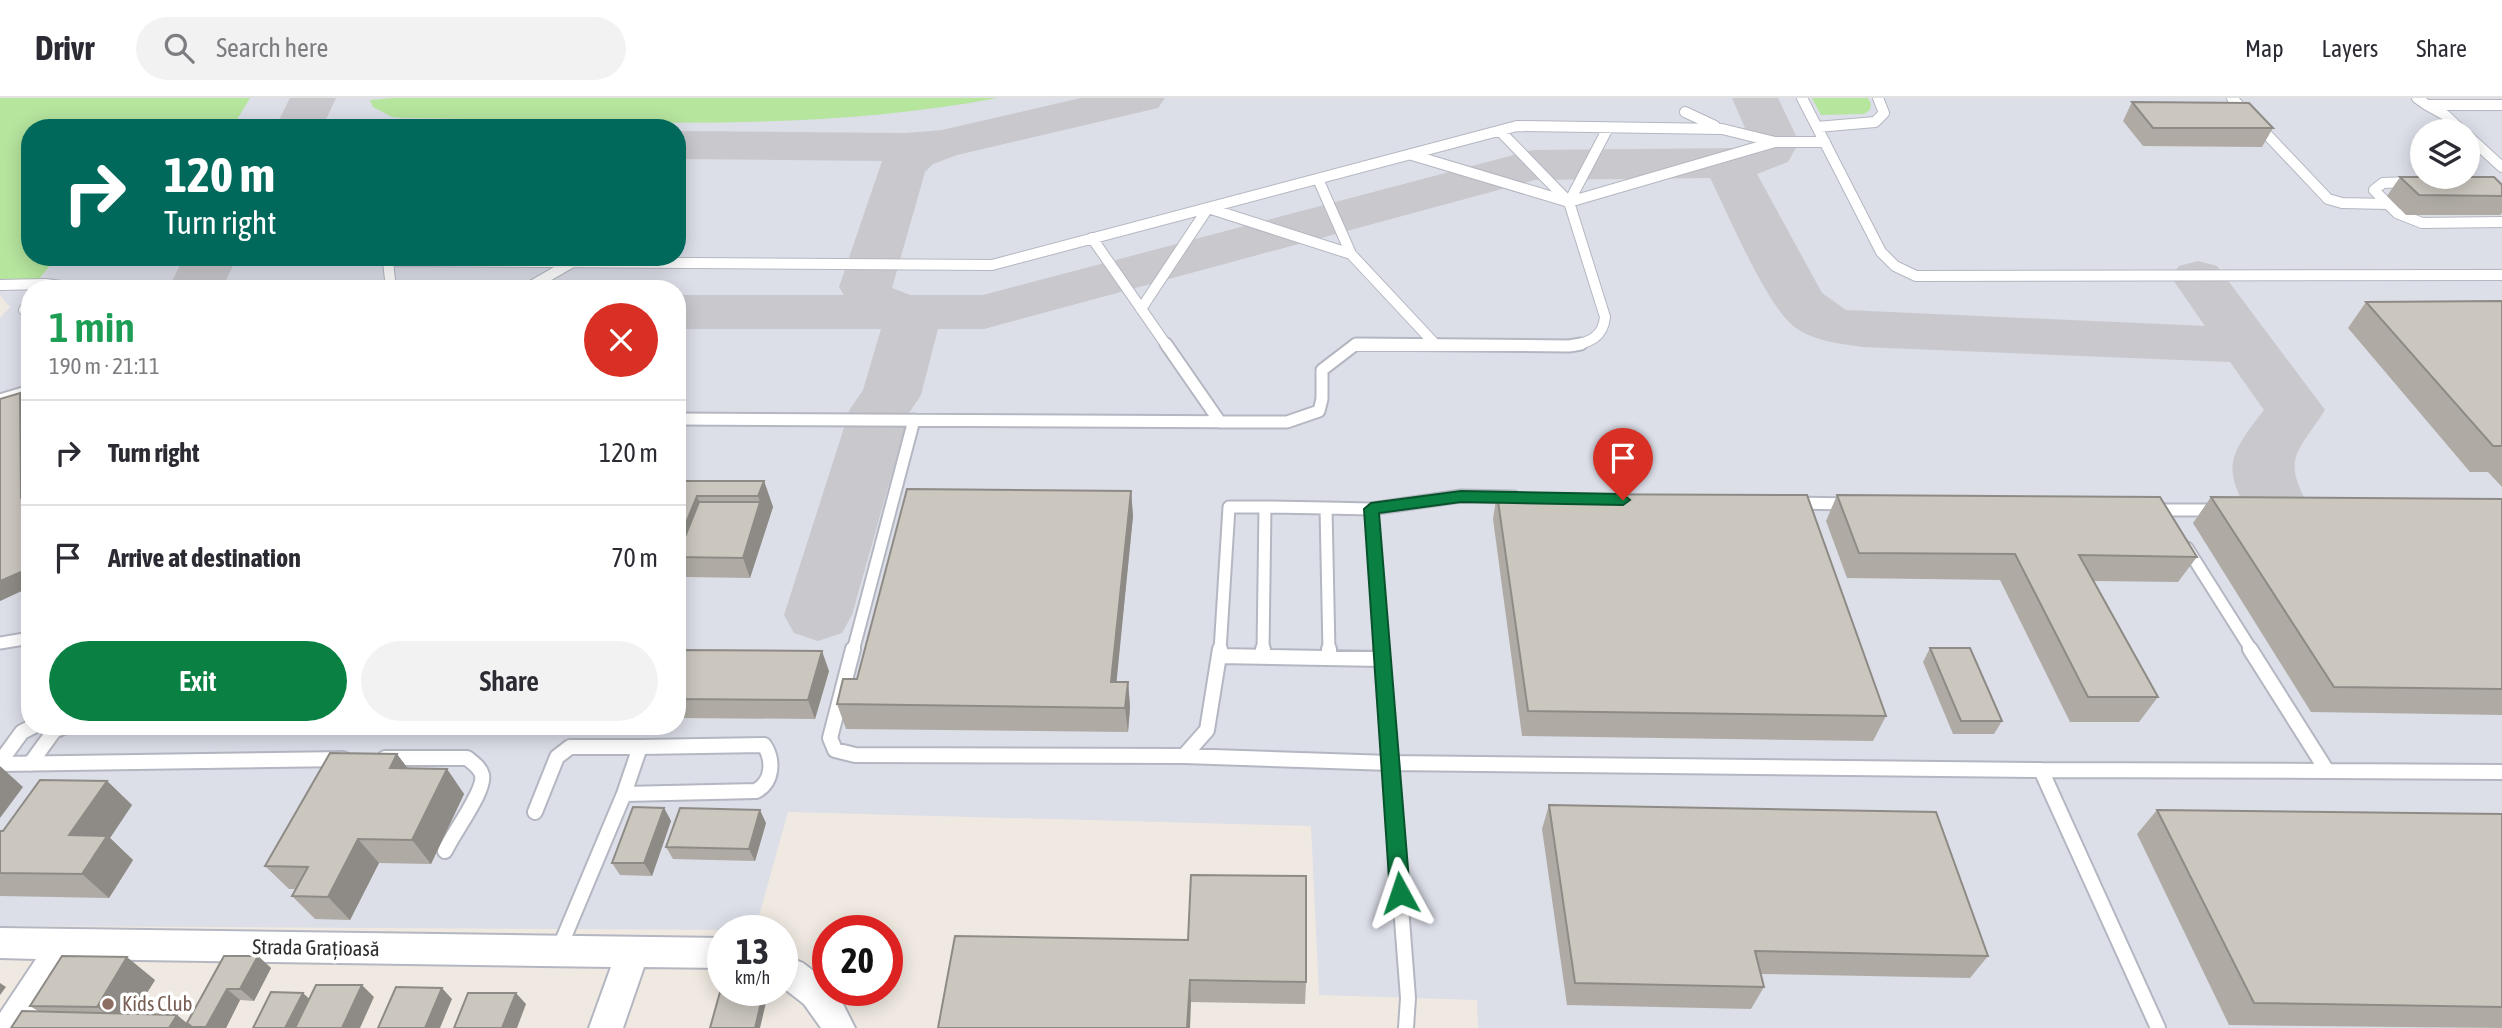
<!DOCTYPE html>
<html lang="en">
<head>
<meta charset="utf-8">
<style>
  body { margin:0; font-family:"Asap Condensed",sans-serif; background:#f2f2f3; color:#2b2b33; height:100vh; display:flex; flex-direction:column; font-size:26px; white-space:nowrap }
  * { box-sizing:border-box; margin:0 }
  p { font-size:23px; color:#7c7c81 }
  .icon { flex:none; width:38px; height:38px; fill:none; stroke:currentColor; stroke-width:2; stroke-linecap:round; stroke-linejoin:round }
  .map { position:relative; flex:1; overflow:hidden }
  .drawer { position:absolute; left:21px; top:182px; width:665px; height:455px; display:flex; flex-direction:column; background:#fff; border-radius:28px; box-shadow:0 4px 18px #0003 }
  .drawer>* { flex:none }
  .top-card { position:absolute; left:21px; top:21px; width:665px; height:147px; border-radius:28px; box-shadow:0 4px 18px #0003; background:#00695c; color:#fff; overflow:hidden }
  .controls { position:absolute; left:2410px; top:21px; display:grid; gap:14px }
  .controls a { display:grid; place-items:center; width:70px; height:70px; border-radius:50%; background:#fff; box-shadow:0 4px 18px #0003; font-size:35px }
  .speed { position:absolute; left:707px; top:817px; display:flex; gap:14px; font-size:35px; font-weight:700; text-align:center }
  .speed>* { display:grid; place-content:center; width:91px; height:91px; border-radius:50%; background:#fff; box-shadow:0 4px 18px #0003; line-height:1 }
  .speed small { font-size:18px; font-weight:400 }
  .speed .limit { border:10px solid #d22; background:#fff; color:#111 }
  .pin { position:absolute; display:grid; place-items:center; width:60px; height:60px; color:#fff; margin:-72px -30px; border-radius:50% 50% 50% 0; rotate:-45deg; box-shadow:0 0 7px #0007 }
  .pin .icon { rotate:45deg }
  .me { position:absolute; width:77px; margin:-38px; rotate:355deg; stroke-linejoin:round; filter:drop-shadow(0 0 5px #0008) }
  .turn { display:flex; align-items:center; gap:24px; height:147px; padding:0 28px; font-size:32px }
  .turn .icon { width:91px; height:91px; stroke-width:2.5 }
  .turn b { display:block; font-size:49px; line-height:60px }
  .round { display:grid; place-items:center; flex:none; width:74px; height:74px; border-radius:37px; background:#f2f2f3 }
  .headline { display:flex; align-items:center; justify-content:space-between; height:119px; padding:0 28px }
  h1 { font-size:42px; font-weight:600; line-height:52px; color:#1e9e55 }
  .button { display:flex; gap:14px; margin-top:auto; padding:14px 28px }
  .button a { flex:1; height:80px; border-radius:42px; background:#0b8043; color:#fff; font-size:28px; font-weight:600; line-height:80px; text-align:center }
  .button a+a { background:#f2f2f3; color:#2b2b33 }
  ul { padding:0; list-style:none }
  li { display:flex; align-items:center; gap:21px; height:105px; padding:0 28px; border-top:2px solid #e1e1e2 }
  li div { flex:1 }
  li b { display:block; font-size:26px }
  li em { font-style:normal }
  header { display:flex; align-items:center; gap:42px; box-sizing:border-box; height:98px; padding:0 35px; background:#fff; border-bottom:2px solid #e1e1e2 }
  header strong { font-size:33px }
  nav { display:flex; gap:38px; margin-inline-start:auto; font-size:24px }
  .search { width:490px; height:63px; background:#f2f2f3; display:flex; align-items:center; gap:18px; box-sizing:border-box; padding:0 24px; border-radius:38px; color:#7c7c81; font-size:26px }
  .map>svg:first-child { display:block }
</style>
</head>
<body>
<header>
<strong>Drivr</strong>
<div class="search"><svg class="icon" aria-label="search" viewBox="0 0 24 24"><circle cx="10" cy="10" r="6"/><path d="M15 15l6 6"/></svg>Search here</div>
<nav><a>Map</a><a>Layers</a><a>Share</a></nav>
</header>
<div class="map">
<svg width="2502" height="930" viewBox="0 0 2502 930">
  <rect width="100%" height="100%" fill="#efe9e1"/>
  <path fill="#dcdee8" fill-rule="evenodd" d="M0,0H2502V930H1478L1477,902L1319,897L1311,728L788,714L755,832L0,828V220L10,209L0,197ZM30,30H677V159H30ZM2422,33H2468V79H2422ZM30,191H677V628H30Z"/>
  <path fill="#b6e59e" d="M0,0H250L232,30H30V159H57L39,181L0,182Z
    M394,0H997C801,37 600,22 402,20L392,19L373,9L370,2Z
    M1812,0H1868L1871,6L1870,12L1864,16L1821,17Z"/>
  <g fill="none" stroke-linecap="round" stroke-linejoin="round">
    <path fill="#c9c8cc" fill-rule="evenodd" d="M290,0H336L322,30H275Z
      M1081,0H1165L1158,10L957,57L933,66L925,74L892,190L910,197H983L1533,52L1737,50L1751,44L1732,0H1778L1799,44L1788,64L1757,76L1822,195L1846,212L2205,228L2171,179L2179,168L2198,163L2217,168L2325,312C2296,357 2281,360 2311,412L2302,428L2279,435L2256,428C2223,372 2224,363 2264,312L2230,264L1863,249C1841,246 1814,243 1796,230C1767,210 1728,115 1710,80L1535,82L984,231H938L921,297L909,315L852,517L842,535L818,543L794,535L784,517L850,311L863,292L881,231H677V197H844L839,189L882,63L677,61V33L906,35L942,32Z
      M184,159H237L222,191H168Z"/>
    <g stroke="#b4b7c1" stroke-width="12">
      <path id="service-far2" d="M1802,0L1881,154L1895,168L1916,178L2502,177
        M2232,0L2246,15
        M2417,0L2427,7H2502
        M2427,7L2445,17L2462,33
        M1685,14L1715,28
        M2259,28L2328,101L2342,105L2388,106
        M1817,29L1875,24L1884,15L1878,0
        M1500,33L1566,101
        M2468,38L2502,69
        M1412,57L1569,104
        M1318,81L1351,156L1435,246
        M2411,84L2383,85L2374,92L2397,115L2422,125L2502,124
        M1569,104L1608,30
        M1092,140L1167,248
        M0,187L46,186
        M41,191L46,186L82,191
        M391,191L388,163L992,167L1517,28L1722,31L1775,44
        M526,191L571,165
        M30,204L24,212L30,217
        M1141,211L1208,110L1351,156
        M1354,248H1520
        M1572,248C1590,244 1603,239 1605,219L1569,104L1775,44H1825"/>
    </g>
    <g stroke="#b4b7c1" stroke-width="15">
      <path id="service-far1" d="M1166,246L1220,324
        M0,302L30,293
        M677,321L1287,324L1319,313L1322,301V272L1356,246L1569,248L1581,246
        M1794,405L1850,406
        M1371,411L1461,398L1514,399
        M2163,412H2219
        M2187,450L2252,553
        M0,545L30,540
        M853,553L914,322
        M1220,553L1229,409H1265
        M1263,553L1265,409L1326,410
        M1329,553L1326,410L1371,411L1382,553"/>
    </g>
    <g stroke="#b4b7c1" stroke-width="18">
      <path id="service" d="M853,551L830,640L835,652L855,657L1184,658L1390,665L1408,900L1406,930
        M1329,551V560
        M1381,551L1390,665L2041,672
        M1220,558L1382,561
        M1263,559V551
        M764,647C774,662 773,684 756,693L624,696L640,649Z
        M1184,658L1207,632L1220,551
        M385,660H467C473,665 480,669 482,677C486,692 453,735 445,753
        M0,664L22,634L34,628
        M0,666L343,661
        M30,666L54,633L65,628
        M2327,673L2502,674
        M535,714L557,659L570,649H640
        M559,851L624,696
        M2158,930L2041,672L2327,673L2250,551"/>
    </g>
    <g stroke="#b4b7c1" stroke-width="4">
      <path id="minor" d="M0,830L723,840V870L644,869L623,930H589L611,869L73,861L29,930H0V915L36,861L0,860Z
        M782,856L803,865L828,884V892H836L855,930H821L804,906L782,889Z"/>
    </g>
    <use href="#service-far2" stroke="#fff" stroke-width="10"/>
    <use href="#service-far1" stroke="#fff" stroke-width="11"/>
    <use href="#service" stroke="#fff" stroke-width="14"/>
    <use href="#minor" fill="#fff" fill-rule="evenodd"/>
  </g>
  <path fill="#afaba4" d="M2132,4L2273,30L2262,49L2143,48L2123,23Z
    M2400,79L2502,87V115L2500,117H2406L2387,98Z
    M2502,203V389L2488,374H2470L2348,230L2366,204Z
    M20,295L30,307V489L0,503Z
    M677,383H764L773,409L750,480L686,479L677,501Z
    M1131,393L1133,418L1116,584H1128L1130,609L1128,634L846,631L837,606L857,581Z
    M1497,396L1886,618L1873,643L1522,638L1493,421Z
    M1837,397L2197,459L2178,484L2094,483L2158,599L2139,624H2070L2000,482L1847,480L1826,423Z
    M2211,399L2502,401V617L2311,614L2193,425Z
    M1930,550L2002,623L1994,636H1953L1923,564Z
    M677,552L829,573L815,621L677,620Z
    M408,671H447L464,696L431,766L379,765L350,822L315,821L292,798L296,791H289L265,768Z
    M107,683L132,707L110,740L133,762L109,800L0,798V733H3Z
    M1549,707L1988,858L1970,880L1761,876L1764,889L1751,911L1567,907L1542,731Z
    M664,710L671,723L652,778L620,777L612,765Z
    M2157,712L2502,716V930L2229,927L2137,736Z
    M766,725L755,763L673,761L666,749Z
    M955,838L1306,884L1305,906L1191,904Z
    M258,858L271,870L254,903L240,902L226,930H11L38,913L30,908L155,882L134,916L187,925Z"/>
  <path fill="#8e8b86" d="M20,295L30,307V410L21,400Z
    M764,383L773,409L750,480L743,460L760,404L758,398Z
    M1131,393L1133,418L1114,609L1111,584Z
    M697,398L707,423L677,459V447Z
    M677,460L686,479L677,501Z
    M21,474L30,483V489L0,503V483Z
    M822,553L829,573L815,621L808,602Z
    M1128,584L1130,609L1128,634L1125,610Z
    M129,628H148L136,635Z
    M397,656L416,681L390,670Z
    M0,668L23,689L0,720Z
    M447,671L464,696L431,766L412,742Z
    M107,683L132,707L110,740L133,762L109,800L82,776L69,737Z
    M664,710L671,723L652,778L644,765Z
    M760,712L766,725L755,763L749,751Z
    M358,741L379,765L350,822L328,799Z
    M258,858L271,870L254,903L240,891Z
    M127,859L155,882L125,930L97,909Z
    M1190,882L1191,904L1190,930H1187Z
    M0,885L6,889L0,897Z
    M362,887L374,899L360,930H342Z
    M442,890L452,901L440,930H425Z
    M227,891L240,902L226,930H207L206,929Z
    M764,892H769L760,930H755Z
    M303,895L315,906L303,930H285Z
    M516,895L526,906L517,930H502Z
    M177,917L193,930H169Z"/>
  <path fill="#cbc7bf" stroke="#8e8b86" stroke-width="2" d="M2132,4L2249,5L2273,30H2153Z
    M2400,79H2494L2502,87V98L2419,97Z
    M2502,203V348H2493L2366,204Z
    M20,295L21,400L30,402V473L21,474L0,483V301Z
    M677,383H764L758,398H697L677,447Z
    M907,391L1131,393L1111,584H1128L1125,610L837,606L843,581H857Z
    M1497,396L1807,397L1886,618L1528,613Z
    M1837,397L2160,399L2197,459L2079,457L2158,599H2088L2015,456L1859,455Z
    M2211,399L2502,401V591L2334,589Z
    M699,404H760L743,460L677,459Z
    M1930,550H1970L2002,623H1961Z
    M677,552L822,553L808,602L677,601Z
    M330,655L397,656L390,670L447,671L412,742L358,741L328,799L292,798L308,769L265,768Z
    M40,682L107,683L69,737L107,738L82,776L0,775V733H3Z
    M1549,707L1936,714L1988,858L1755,853L1764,889L1575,885Z
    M633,709L664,710L644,765H612Z
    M680,710L760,712L749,751L666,749Z
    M2157,712L2502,716V909L2254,905Z
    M1191,777L1306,778V884L1190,882L1187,930H938L955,838L1188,842Z
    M62,858L127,859L97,909L30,908Z
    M224,858H258L240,891H227L206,929H192L187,925Z
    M316,887H362L342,930H295Z
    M722,887L723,892H764L755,930H710Z
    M396,889L442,890L425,930H378Z
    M271,894L303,895L285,930H253Z
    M468,895H516L502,930H454Z
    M22,913L177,917L169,930H11Z"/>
  <path fill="#0b8043" stroke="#07532c" stroke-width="2" d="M1461,393L1623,396L1630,402L1623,407L1461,404L1379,415L1410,795L1407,802L1400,804L1393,802L1390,795L1364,411L1371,405Z"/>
  <circle fill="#8d6e63" stroke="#fff" stroke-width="2.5" cx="108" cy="906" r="7"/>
  <g text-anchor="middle" stroke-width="7" stroke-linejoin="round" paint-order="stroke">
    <g font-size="21" fill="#2e2e2e" stroke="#fff">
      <text transform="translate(316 850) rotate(1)" y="7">Strada Grațioasă</text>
    </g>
    <g font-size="21" fill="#785e54" stroke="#fff" text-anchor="start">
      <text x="122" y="913">Kids Club</text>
    </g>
  </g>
</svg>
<div class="controls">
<a><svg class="icon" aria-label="layers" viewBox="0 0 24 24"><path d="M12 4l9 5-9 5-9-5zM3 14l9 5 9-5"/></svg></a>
</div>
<div class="speed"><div>13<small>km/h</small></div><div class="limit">20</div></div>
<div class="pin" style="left:1623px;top:402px;background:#d93025"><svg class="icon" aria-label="arrive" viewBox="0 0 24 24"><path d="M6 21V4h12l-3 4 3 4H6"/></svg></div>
<svg class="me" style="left:1400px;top:795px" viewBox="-20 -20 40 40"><path d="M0-17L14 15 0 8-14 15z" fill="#0b8043" stroke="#fff" stroke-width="4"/></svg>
<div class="top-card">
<div class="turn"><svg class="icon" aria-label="right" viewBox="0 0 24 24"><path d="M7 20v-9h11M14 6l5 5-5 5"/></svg><div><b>120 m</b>Turn right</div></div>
</div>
<section class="drawer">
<div class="headline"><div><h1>1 min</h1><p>190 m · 21:11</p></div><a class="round" style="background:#d93025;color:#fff"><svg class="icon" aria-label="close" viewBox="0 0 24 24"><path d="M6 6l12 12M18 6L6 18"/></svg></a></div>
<ul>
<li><svg class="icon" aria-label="right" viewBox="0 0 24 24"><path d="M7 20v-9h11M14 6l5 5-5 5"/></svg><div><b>Turn right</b></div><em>120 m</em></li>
<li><svg class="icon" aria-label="arrive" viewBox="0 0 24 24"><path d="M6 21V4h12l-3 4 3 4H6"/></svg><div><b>Arrive at destination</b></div><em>70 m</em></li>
</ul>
<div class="button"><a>Exit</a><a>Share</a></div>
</section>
</div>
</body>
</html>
